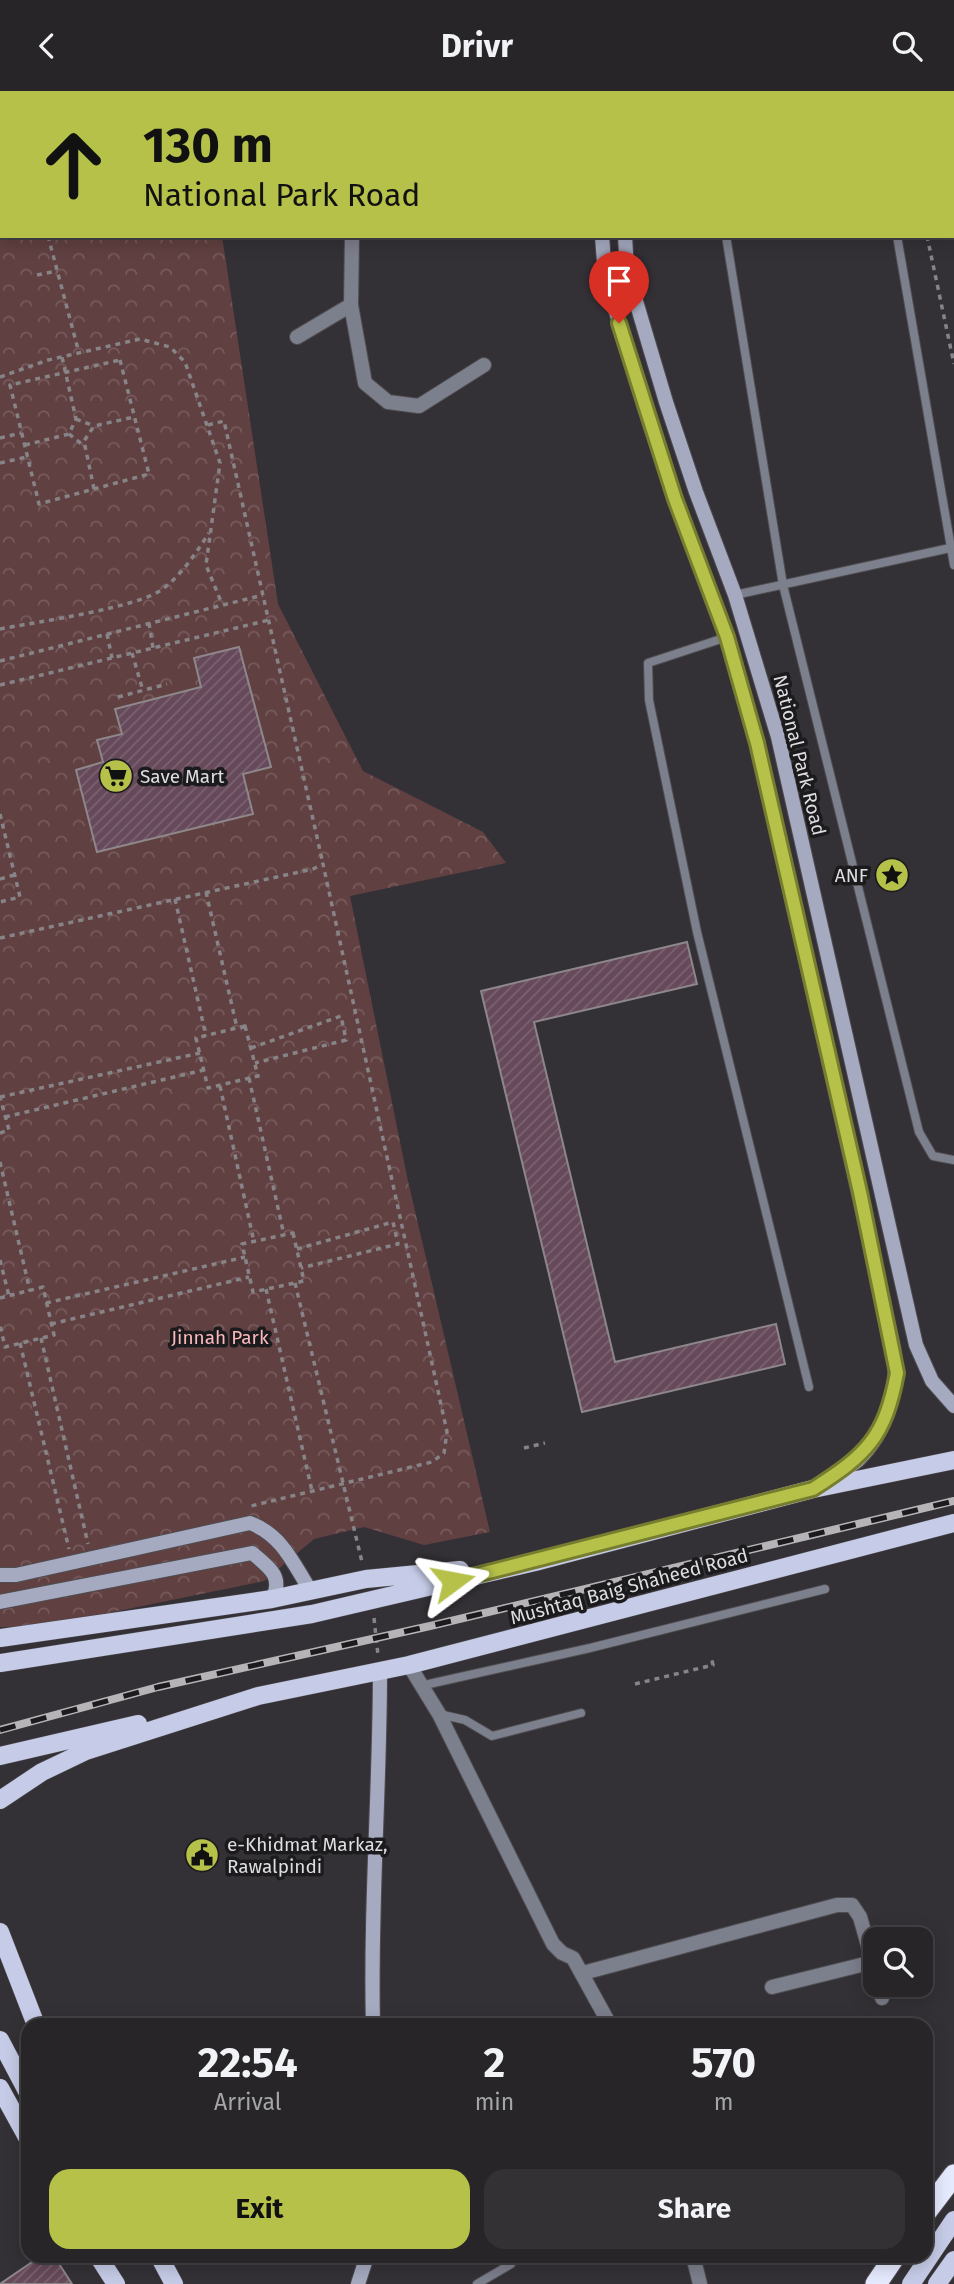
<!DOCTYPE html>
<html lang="en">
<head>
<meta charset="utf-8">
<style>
  body { margin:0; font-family:"Fira Sans",sans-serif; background:#333134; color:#f1f3f6; height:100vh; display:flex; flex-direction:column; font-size:26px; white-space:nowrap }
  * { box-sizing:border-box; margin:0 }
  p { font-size:23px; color:#a4a5a8 }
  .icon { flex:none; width:38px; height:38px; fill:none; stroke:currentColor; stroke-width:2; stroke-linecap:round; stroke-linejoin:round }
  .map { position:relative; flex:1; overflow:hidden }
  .drawer { position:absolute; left:21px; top:1927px; width:912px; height:245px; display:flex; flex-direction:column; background:#272528; border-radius:21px; box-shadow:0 4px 18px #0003,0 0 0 2px #434245 }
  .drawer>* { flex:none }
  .top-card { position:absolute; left:0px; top:0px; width:956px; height:147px; box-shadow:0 4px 18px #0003,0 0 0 2px #434245; background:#b6c149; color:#111; overflow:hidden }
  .tools { position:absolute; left:863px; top:1836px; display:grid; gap:14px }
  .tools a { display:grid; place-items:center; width:70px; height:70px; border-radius:14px; background:#272528; box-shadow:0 4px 18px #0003,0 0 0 2px #434245; font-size:35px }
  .pin { position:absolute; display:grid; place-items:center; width:60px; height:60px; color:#fff; margin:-72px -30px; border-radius:50% 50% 50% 0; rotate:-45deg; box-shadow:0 0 7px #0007 }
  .pin .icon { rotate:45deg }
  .me { position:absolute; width:77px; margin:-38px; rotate:77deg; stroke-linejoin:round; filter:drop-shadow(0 0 5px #0008) }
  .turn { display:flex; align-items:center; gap:24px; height:147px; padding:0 28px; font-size:32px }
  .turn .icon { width:91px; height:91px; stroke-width:2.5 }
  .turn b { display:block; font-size:49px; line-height:60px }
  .eta { display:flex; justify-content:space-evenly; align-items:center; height:119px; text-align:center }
  .eta b { font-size:42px; font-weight:700; line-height:49px }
  .primary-button { display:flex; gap:14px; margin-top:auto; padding:14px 28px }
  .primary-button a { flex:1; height:80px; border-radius:21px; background:#b6c149; color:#111; font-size:28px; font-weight:700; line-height:80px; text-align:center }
  .primary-button a+a { background:#333134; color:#f1f3f6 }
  header { display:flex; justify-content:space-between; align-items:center; height:91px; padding:0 28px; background:#272528; font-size:32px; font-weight:700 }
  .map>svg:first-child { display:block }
</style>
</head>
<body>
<header><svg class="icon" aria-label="back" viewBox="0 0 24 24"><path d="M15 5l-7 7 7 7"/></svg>Drivr<svg class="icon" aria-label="search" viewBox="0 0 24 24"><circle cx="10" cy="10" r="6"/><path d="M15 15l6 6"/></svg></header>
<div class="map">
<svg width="954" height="2193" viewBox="0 0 954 2193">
  <defs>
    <pattern id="forest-crowns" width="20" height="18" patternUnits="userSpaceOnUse" patternTransform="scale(1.75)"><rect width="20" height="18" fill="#614041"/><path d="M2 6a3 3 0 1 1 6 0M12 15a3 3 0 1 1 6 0" fill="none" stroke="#775b5c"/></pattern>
    <pattern id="building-hatch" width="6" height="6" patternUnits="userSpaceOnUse" patternTransform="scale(1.75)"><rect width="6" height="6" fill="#66495a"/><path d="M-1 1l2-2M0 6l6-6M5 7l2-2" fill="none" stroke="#7b6371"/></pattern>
  </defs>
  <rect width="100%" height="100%" fill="#343136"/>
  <path fill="url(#forest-crowns)" d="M0,0H200L2,2V145H222L278,513L363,680L483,741L506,772L350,805L408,1090L490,1441L424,1454L364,1436L314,1448L264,1490L35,1537L0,1536Z"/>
  <path fill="url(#building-hatch)" stroke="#8d878a" stroke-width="2" d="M239,556L271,676L243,683L253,723L97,761L76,679L103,671L97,649L122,643L115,618L201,596L194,567Z
    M687,851L697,893L534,931L615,1271L776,1233L785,1273L582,1321L481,900Z
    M41,2165H54L72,2193H0Z"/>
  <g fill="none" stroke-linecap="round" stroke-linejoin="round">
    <g stroke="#4f4d51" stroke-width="10">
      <path id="lane" d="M703,0V2
        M873,0V2
        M726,145L783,494L919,1041L933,1065L954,1069
        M897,145L954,474
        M735,504L950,457
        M727,546L648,572L649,609L697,841L809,1296
        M420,1595L590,1557L825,1498
        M439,1623L465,1629L492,1645L581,1622
        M477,2193L511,2173"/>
    </g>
    <g stroke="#4f4d51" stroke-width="16">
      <path id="street" d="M314,0V2
        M583,2V0
        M351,214L365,292L388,311L419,315L484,274
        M297,246L351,214L352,145
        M409,1574L439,1623L553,1853L562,1862L573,1867L610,1934
        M583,1882L837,1814H852L860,1826L875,1879
        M879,1894L882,1907
        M772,1896L873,1871
        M693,2165L700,2193"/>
    </g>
    <g stroke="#4f4d51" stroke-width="16">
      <path id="secondary" d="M611,2V0
        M633,2V0
        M602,145L605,184L645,318L675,408L727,546L757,652L894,1259C899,1298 887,1341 858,1369C846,1379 830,1387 817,1396
        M625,145L627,180L666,311L696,401L735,504L778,646L916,1254L932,1290L954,1315
        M0,1484H16L250,1432C282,1444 293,1472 310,1499
        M0,1511L252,1462C269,1476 284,1486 272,1508
        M373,1934C370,1816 380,1698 380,1580
        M358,2193L367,2165"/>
    </g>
    <g stroke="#4f4d51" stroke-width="19">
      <path id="primary" d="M0,1547L272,1508L366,1488L460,1479
        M0,1572L312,1523L535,1471L813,1398L954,1369
        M0,1665L138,1633
        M0,1709L42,1681L86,1660L258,1605L409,1574L954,1432
        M0,1841L36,1934
        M0,1949L28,2002
        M0,1997L28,2048
        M98,2165L116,2193
        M159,2165L174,2193
        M911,2193L954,2129
        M937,2193L954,2169"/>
    </g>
    <g stroke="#4f4d51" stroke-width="23">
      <path id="highway" d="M926,2121L954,2084
        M876,2193L895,2165"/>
    </g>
    <path stroke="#878488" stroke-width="3.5" stroke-dasharray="5 5" stroke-linecap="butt" d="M11,0V2
      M0,125H2
      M48,145L79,262
      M927,145L954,273
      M37,184L57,180
      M120,269L149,383L39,413L10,294Z
      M0,286L48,269L140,248L170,256L185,271L220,372L206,474L222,513
      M76,328L94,335
      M208,334L224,330L323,773
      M69,343L83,354
      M0,347L21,342
      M25,354L69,343L76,328L62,266
      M0,372L27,366
      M94,398L84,350L94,335L134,326
      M149,532L153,557
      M0,538C35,531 140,517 164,497C183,482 196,462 209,442
      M107,543L112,567
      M132,562L143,600
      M0,570L263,504
      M0,594L269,529
      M118,606L167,593
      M0,723L20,806L0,811
      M0,788L14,784
      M206,801L237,937
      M175,808L206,945
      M0,847L313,778L323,773L447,1341L444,1362L432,1371L251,1415
      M245,935L258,985L208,997L196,947Z
      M251,957L341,925L346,949L255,972
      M249,987L284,1144
      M220,995L254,1151
      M0,1006L200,962
      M5,1026L204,979
      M0,1042L9,1039L0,1006
      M0,1071L30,1200
      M293,1142L304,1190L253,1201L242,1153Z
      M297,1158L393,1131L398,1153L301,1177
      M0,1169L9,1205
      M295,1192L362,1471
      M266,1198L312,1400
      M0,1207L43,1196L54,1244L5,1256L0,1234
      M46,1212L245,1166
      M51,1233L249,1186
      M41,1247L88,1453
      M20,1252L69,1458
      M524,1357L545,1352
      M374,1527L378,1564
      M635,1593L713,1574L711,1565"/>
    <use href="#lane" stroke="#7c7f8c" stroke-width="8"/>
    <use href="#street" stroke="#7c7f8c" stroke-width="14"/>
    <use href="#secondary" stroke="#a6aac0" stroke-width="14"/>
    <use href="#primary" stroke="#c6cbe7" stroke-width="18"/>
    <use href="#highway" stroke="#e6eaff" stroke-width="21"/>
    <g stroke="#b6b4b7" stroke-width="8">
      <path id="rail" d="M0,1639L158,1596L430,1535L954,1410"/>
    </g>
    <use href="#rail" stroke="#1b1a1c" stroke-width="5" stroke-dasharray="16" stroke-linecap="butt"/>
  </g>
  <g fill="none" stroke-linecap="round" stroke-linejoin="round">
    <g stroke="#767d2f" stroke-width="18">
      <path id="route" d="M453,1490L813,1398C866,1364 885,1347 897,1282L860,1101L757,652L727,546L675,408L619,232"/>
    </g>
    <use href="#route" stroke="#b6c149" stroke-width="12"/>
  </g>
  <defs>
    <g id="supermarket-disc" transform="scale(1.75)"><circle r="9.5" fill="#b6c149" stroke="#1b1a1c"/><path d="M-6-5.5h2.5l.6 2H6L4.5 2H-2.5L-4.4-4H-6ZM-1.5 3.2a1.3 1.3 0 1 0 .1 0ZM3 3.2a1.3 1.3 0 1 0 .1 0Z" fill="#111"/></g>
    <g id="sight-disc" transform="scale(1.75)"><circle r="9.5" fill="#b6c149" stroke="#1b1a1c"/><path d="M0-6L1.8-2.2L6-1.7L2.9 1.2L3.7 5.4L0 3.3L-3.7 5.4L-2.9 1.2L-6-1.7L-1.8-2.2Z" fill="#111"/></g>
    <g id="civic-disc" transform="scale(1.75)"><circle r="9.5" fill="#b6c149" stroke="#1b1a1c"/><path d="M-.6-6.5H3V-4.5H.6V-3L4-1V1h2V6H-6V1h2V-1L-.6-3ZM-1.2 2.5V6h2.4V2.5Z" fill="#111"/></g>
  </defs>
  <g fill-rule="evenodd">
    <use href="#supermarket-disc" x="116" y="685"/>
    <use href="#sight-disc" x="892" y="784"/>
    <use href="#civic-disc" x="202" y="1764"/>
  </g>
  <g text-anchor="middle" stroke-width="7" stroke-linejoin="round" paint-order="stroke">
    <g font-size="19" fill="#dfdde0" stroke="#1b1a1c">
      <text transform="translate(800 664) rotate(76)" y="7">National Park Road</text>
      <text transform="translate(629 1495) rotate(-15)" y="7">Mushtaq Baig Shaheed Road</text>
    </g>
    <g font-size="19" fill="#dfdde0" stroke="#1b1a1c" text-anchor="start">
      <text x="140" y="692">Save Mart</text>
      <text x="868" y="791" text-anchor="end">ANF</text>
      <text x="227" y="1760">e-Khidmat Markaz,<tspan x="227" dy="22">Rawalpindi</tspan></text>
    </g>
    <g font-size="19" fill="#fbb9bb" stroke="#1b1a1c">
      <text x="220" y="1253">Jinnah Park</text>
    </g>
  </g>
</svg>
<div class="tools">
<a><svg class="icon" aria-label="search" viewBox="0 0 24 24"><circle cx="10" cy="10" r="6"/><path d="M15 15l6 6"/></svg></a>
</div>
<div class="pin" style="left:619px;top:232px;background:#d93025"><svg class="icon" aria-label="arrive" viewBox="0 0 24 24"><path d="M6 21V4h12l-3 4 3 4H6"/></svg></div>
<svg class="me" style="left:453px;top:1490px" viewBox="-20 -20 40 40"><path d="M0-17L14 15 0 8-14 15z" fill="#b6c149" stroke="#fff" stroke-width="4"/></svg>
<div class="top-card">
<div class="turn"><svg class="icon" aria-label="ahead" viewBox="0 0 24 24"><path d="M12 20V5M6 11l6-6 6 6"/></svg><div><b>130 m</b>National Park Road</div></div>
</div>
<section class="drawer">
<div class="eta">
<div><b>22:54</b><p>Arrival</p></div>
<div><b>2</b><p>min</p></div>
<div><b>570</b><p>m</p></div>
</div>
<div class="primary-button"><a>Exit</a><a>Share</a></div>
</section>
</div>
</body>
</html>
